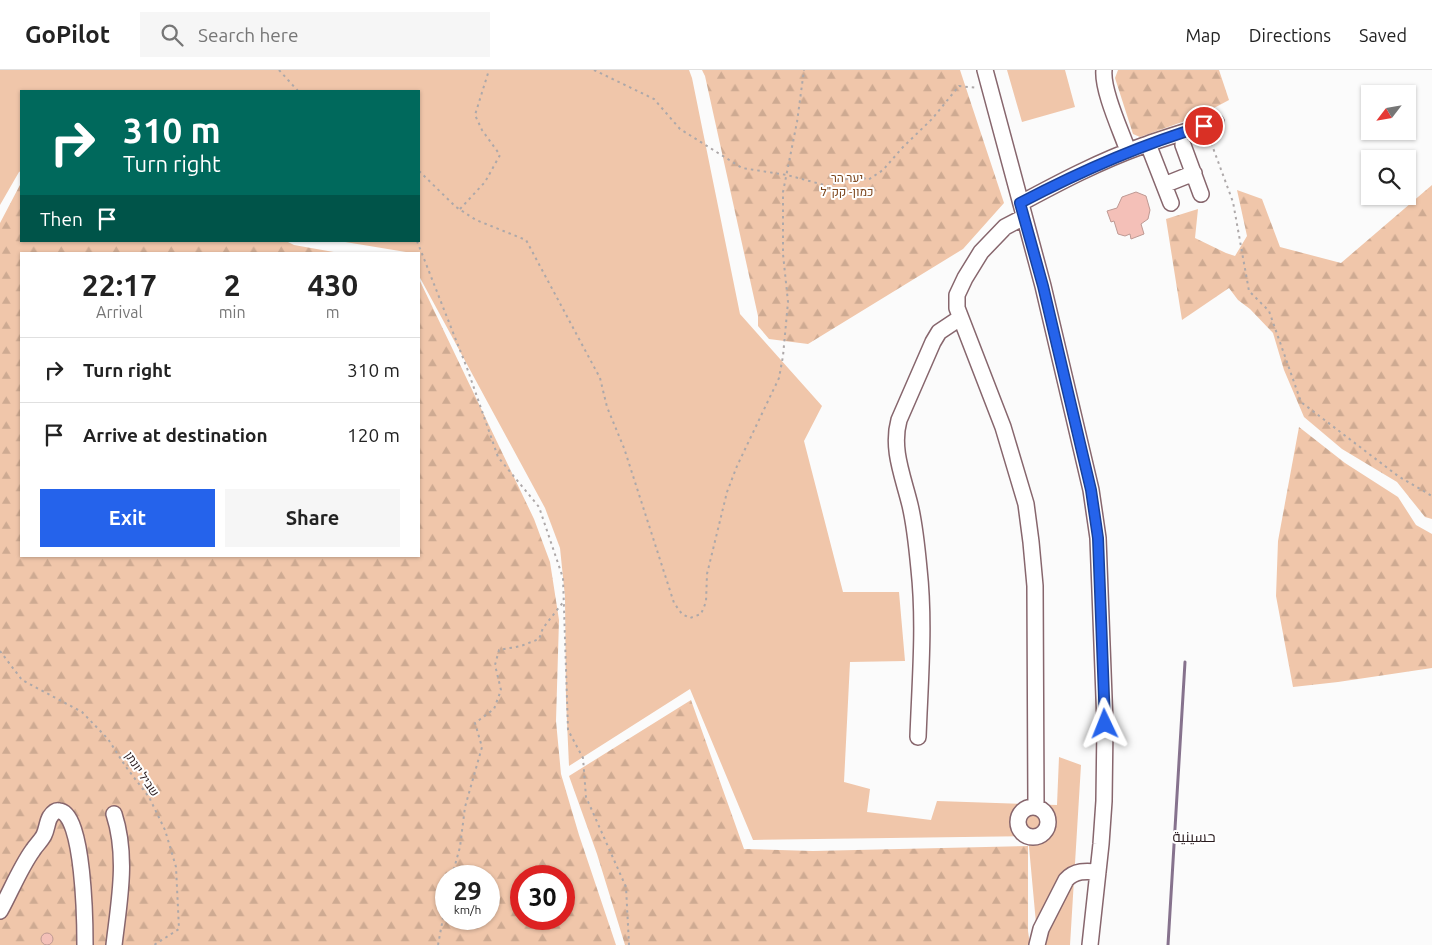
<!DOCTYPE html>
<html lang="en">
<head>
<meta charset="utf-8">
<style>
  body { margin:0; font-family:Ubuntu,Cairo,Heebo,sans-serif; background:#f6f6f6; color:#222; height:100vh; display:flex; flex-direction:column; font-size:19px; white-space:nowrap }
  * { box-sizing:border-box; margin:0 }
  p { font-size:16px; color:#767676 }
  .icon { flex:none; width:28px; height:28px; fill:none; stroke:currentColor; stroke-width:2; stroke-linecap:round; stroke-linejoin:round }
  .map { position:relative; flex:1; overflow:hidden }
  .side { position:absolute; left:20px; top:182px; width:400px; height:305px; display:flex; flex-direction:column; background:#fff; border-radius:0px; box-shadow:0 1px 4px #0004 }
  .side>* { flex:none }
  .banner { position:absolute; left:20px; top:20px; width:400px; height:152px; border-radius:0px; box-shadow:0 1px 4px #0004; background:#00695c; color:#fff; overflow:hidden }
  .needle { width:32px; rotate:239deg }
  .controls { position:absolute; left:1361px; top:15px; display:grid; gap:10px }
  .controls a { display:grid; place-items:center; width:55px; height:55px; border-radius:0px; background:#fff; box-shadow:0 1px 4px #0004; font-size:25px }
  .speed { position:absolute; left:435px; top:795px; display:flex; gap:10px; font-size:25px; font-weight:700; text-align:center }
  .speed>* { display:grid; place-content:center; width:65px; height:65px; border-radius:50%; background:#fff; box-shadow:0 1px 4px #0004; line-height:1 }
  .speed small { font-size:12px; font-weight:400 }
  .speed .limit { border:8px solid #d22; background:#fff; color:#111 }
  .pin { position:absolute; display:grid; place-items:center; width:42px; height:42px; color:#fff; margin:-21px; border:2px solid #fff; border-radius:50%; box-shadow:0 1px 5px #0007 }
  .me { position:absolute; width:55px; margin:-28px; rotate:358deg; stroke-linejoin:round; filter:drop-shadow(0 0 4px #0008) }
  .turn { display:flex; align-items:center; gap:18px; height:105px; padding:0 20px; font-size:22px }
  .turn .icon { width:65px; height:65px; stroke-width:2.5 }
  .turn b { display:block; font-size:35px; line-height:42px }
  .then { display:flex; align-items:center; height:48px; padding:0 20px; background:#0003; gap:10px; font-size:19px }
  .eta { display:flex; justify-content:space-evenly; align-items:center; height:85px; text-align:center }
  .eta b { font-size:30px; font-weight:700; line-height:35px }
  .button { display:flex; gap:10px; margin-top:auto; padding:10px 20px }
  .button a { flex:1; height:58px; border-radius:0px; background:#2563eb; color:#fff; font-size:20px; font-weight:700; line-height:58px; text-align:center }
  .button a+a { background:#f6f6f6; color:#222 }
  ul { padding:0; list-style:none }
  li { display:flex; align-items:center; gap:15px; height:65px; padding:0 20px; border-top:1px solid #e0e0e0 }
  li div { flex:1 }
  li b { display:block; font-size:19px }
  li em { font-style:normal }
  header { display:flex; align-items:center; gap:30px; box-sizing:border-box; height:70px; padding:0 25px; background:#fff; border-bottom:1px solid #e0e0e0 }
  header strong { font-size:24px }
  nav { display:flex; gap:28px; margin-inline-start:auto; font-size:18px }
  .search { width:350px; height:45px; background:#f6f6f6; display:flex; align-items:center; gap:12px; box-sizing:border-box; padding:0 18px; border-radius:0px; color:#767676; font-size:19px }
  .map>svg:first-child { display:block }
</style>
</head>
<body>
<header>
<strong>GoPilot</strong>
<div class="search"><svg class="icon" aria-label="search" viewBox="0 0 24 24"><circle cx="10" cy="10" r="6"/><path d="M15 15l6 6"/></svg>Search here</div>
<nav><a>Map</a><a>Directions</a><a>Saved</a></nav>
</header>
<div class="map">
<svg width="1432" height="875" viewBox="0 0 1432 875">
  <defs>
    <pattern id="forest-firs" width="22" height="20" patternUnits="userSpaceOnUse" patternTransform="scale(1.25)"><rect width="22" height="20" fill="#f0c6aa"/><path d="M5 1l3.5 6h-7zM16 11l3.5 6h-7z" fill="#ceaa92"/></pattern>
  </defs>
  <rect width="100%" height="100%" fill="#fbfbfb"/>
  <path fill="#f0c6aa" d="M0,0H689L692,8L740,244L822,336L804,371L843,522H899L905,591L850,592L844,712L870,719L867,742L931,750L937,731L1057,735L1059,687L1081,695L1070,875H1038L1028,766L753,770L690,619L569,696L566,629L565,527L560,478L545,438L419,206V184H407L406,182L339,171H419V21H21V101L19,102L0,135Z
    M1007,0H1065L1075,37L1022,52Z"/>
  <path fill="url(#forest-firs)" fill-rule="evenodd" d="M702,0H960L1004,133L963,179L808,274L769,269L758,256V246L705,6Z
    M1118,0H1219L1229,30L1199,46L1140,67L1133,64L1115,8Z
    M21,113V171H286L294,175L345,184H21V486H419V209L534,449L550,492L559,550L556,651L561,704L579,765L616,875H0V153ZM446,806H489V849H446ZM521,806H564V849H521Z
    M1432,115V449L1425,447L1397,412L1342,379L1304,347L1284,300L1273,263L1250,239L1238,230L1229,218L1182,250L1166,149L1198,139L1195,168L1226,183L1235,186L1247,166L1237,120L1262,129L1280,177L1341,193Z
    M1299,357L1345,393L1398,427L1416,455L1432,464V598L1338,612L1293,617L1276,526L1278,471Z
    M691,630L744,779L813,781L1028,776V861L1030,875H625L597,784L569,706Z"/>
  <g fill="none" stroke-linecap="round" stroke-linejoin="round">
    <path stroke="#86728d" stroke-width="3" d="M1168,875L1185,592"/>
  </g>
  <path fill="#f4c0b8" stroke="#be9993" d="M1136,122L1146,126L1150,140L1148,149L1141,154L1144,164L1131,169L1130,164L1125,166L1118,164L1114,151L1111,152L1107,141L1117,138L1122,127Z
    M41 869a6 6 0 1 1 12 0a6 6 0 1 1-12 0Z"/>
  <g fill="none" stroke-linecap="round" stroke-linejoin="round">
    <g stroke="#87666d" stroke-width="18">
      <path id="minor" d="M985,0L1043,216L1091,420L1098,468L1105,654L1104,731L1101,774L1090,875
        M1104,0C1102,20 1121,61 1128,81
        M1148,74L1171,133
        M1183,75L1201,124
        M1164,115L1194,103
        M1021,133C1060,112 1100,91 1142,76C1166,67 1191,60 1216,52
        M1024,147L1005,157L981,182L965,208L957,225V238L1003,357L1026,434L1031,472L1035,516L1036,737
        M918,667C920,611 925,554 919,499C917,478 915,456 910,435C903,406 891,379 899,350L933,272L939,262L960,248
        M1018 752a15 15 0 1 1 30 0a15 15 0 1 1-30 0Z
        M114,744C128,787 119,832 114,875
        M0,841C11,821 20,798 33,780C36,775 41,771 44,765C47,759 47,752 50,747C52,744 55,740 59,741C84,742 85,855 85,875
        M1037,875L1041,859L1066,810C1075,800 1086,801 1098,802"/>
    </g>
    <path stroke="#ada8a9" stroke-width="2" stroke-dasharray="2.5 4" stroke-linecap="butt" d="M279,0L298,21
      M594,0L654,29L680,59L742,98L787,105L828,116L858,105L868,110L883,100L903,77L932,49L959,16L978,18
      M1209,67L1233,132L1249,221L1269,241L1301,332L1398,406L1432,426
      M419,101L456,137L476,150L526,170L600,308L607,337L624,378L674,533L682,544L690,548L701,544L706,532L707,504L727,422L737,396L779,308L783,286L788,232L783,184V122L797,52L804,0
      M460,139L485,112L500,85L482,60L475,45L489,0
      M417,171L467,298L498,387L539,437L563,508L568,660L583,688L586,727L626,817L629,875
      M0,581L22,610L82,642L108,669L126,697L149,727L165,760L176,797L179,859L154,875
      M452,806L460,777L465,737L482,677L475,653L494,639L501,620L495,595L499,580L521,576L539,569L543,558L564,531
      M438,875L446,832"/>
    <use href="#minor" stroke="#fff" stroke-width="15"/>
  </g>
  <g fill="none" stroke-linecap="round" stroke-linejoin="round">
    <g stroke="#184099" stroke-width="12">
      <path id="route" d="M1105,654L1098,468L1091,420L1043,216L1020,133C1081,101 1139,75 1204,56"/>
    </g>
    <use href="#route" stroke="#2563eb" stroke-width="9"/>
  </g>
  <g text-anchor="middle" stroke-width="4" stroke-linejoin="round" paint-order="stroke">
    <g font-size="12" fill="#7d471e" stroke="#fff">
      <text x="847" y="112">יער הר<tspan x="847" dy="14">כמון- קק"ל</tspan></text>
    </g>
    <g font-size="12" fill="#291b1e" stroke="#fff">
      <text transform="translate(142 704) rotate(56)" y="4">שביל יונתן</text>
    </g>
    <g font-size="15" fill="#291b1e" stroke="#fff">
      <text x="1194" y="772">حسينية</text>
    </g>
  </g>
</svg>
<div class="controls">
<a><svg class="needle" viewBox="-14 -14 28 28"><path d="M0-13l5 13h-10z" fill="#e53935"/><path d="M0 13l5-13h-10z" fill="#767676"/></svg></a>
<a><svg class="icon" aria-label="search" viewBox="0 0 24 24"><circle cx="10" cy="10" r="6"/><path d="M15 15l6 6"/></svg></a>
</div>
<div class="speed"><div>29<small>km/h</small></div><div class="limit">30</div></div>
<div class="pin" style="left:1204px;top:56px;background:#d93025"><svg class="icon" aria-label="arrive" viewBox="0 0 24 24"><path d="M6 21V4h12l-3 4 3 4H6"/></svg></div>
<svg class="me" style="left:1105px;top:654px" viewBox="-20 -20 40 40"><path d="M0-17L14 15 0 8-14 15z" fill="#2563eb" stroke="#fff" stroke-width="4"/></svg>
<div class="banner">
<div class="turn"><svg class="icon" aria-label="right" viewBox="0 0 24 24"><path d="M7 20v-9h11M14 6l5 5-5 5"/></svg><div><b>310 m</b>Turn right</div></div>
<div class="then">Then<svg class="icon" aria-label="arrive" viewBox="0 0 24 24"><path d="M6 21V4h12l-3 4 3 4H6"/></svg></div>
</div>
<section class="side">
<div class="eta">
<div><b>22:17</b><p>Arrival</p></div>
<div><b>2</b><p>min</p></div>
<div><b>430</b><p>m</p></div>
</div>
<ul>
<li><svg class="icon" aria-label="right" viewBox="0 0 24 24"><path d="M7 20v-9h11M14 6l5 5-5 5"/></svg><div><b>Turn right</b></div><em>310 m</em></li>
<li><svg class="icon" aria-label="arrive" viewBox="0 0 24 24"><path d="M6 21V4h12l-3 4 3 4H6"/></svg><div><b>Arrive at destination</b></div><em>120 m</em></li>
</ul>
<div class="button"><a>Exit</a><a>Share</a></div>
</section>
</div>
</body>
</html>
